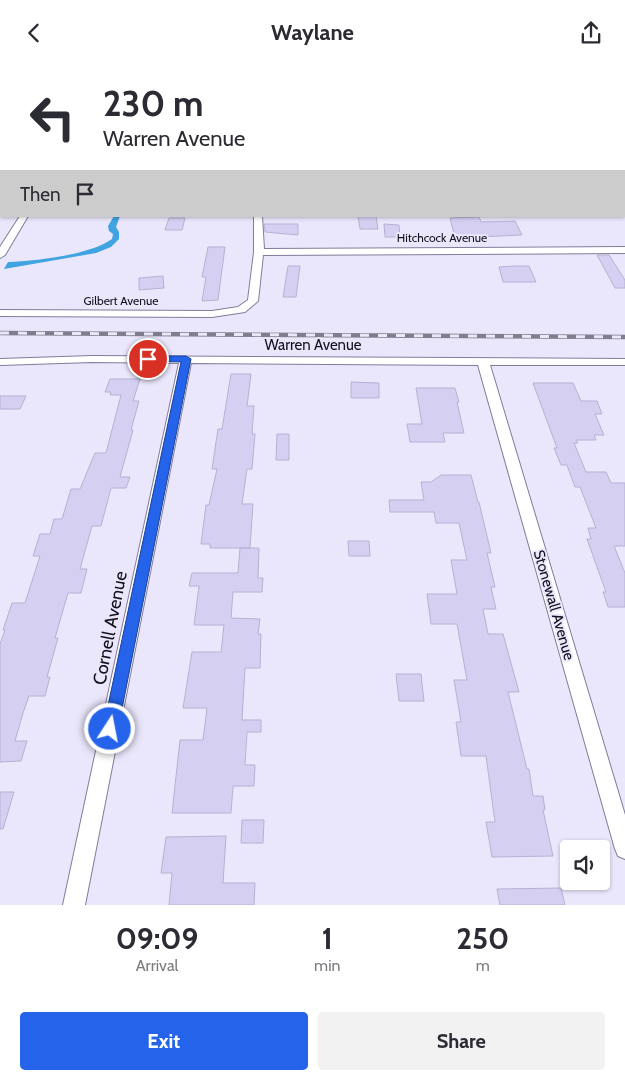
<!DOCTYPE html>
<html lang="en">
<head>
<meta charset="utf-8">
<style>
  body { margin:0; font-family:Cabin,sans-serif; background:#f2f2f3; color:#2b2b33; height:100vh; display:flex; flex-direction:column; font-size:19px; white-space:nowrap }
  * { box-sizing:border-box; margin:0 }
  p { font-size:16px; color:#7c7c81 }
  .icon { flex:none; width:28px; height:28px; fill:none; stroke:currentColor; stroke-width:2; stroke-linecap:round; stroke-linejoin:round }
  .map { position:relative; height:840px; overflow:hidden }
  .panel { display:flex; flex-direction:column; background:#fff; flex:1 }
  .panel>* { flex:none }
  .hud { position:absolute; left:0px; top:0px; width:625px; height:152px; box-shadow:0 1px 4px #0004; background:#fff; color:#2b2b33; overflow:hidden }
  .controls { position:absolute; left:560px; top:775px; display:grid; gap:10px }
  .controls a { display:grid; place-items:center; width:50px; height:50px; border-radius:5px; background:#fff; box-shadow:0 1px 4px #0004; font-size:25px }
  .pin { position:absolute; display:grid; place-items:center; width:42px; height:42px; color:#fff; margin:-21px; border:2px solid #fff; border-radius:50%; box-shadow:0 1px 5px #0007 }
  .me { position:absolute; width:55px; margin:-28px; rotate:11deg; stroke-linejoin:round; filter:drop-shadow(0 0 4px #0008) }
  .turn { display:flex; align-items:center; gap:18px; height:105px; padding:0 20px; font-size:22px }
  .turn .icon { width:65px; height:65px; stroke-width:2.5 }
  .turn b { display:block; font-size:35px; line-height:42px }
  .then { display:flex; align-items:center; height:48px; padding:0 20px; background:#0003; gap:10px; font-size:19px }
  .eta { display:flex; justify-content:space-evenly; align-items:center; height:85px; text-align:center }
  .eta b { font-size:30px; font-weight:700; line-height:35px }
  .primary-button { display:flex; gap:10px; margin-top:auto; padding:10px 20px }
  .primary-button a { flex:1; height:58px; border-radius:5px; background:#2563eb; color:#fff; font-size:20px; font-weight:700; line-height:58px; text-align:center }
  .primary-button a+a { background:#f2f2f3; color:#2b2b33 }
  header { display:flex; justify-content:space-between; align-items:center; height:65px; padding:0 20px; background:#fff; font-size:22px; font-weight:700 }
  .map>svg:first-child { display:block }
</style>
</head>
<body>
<header><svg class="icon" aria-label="back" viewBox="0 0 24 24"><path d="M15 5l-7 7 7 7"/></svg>Waylane<svg class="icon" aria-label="share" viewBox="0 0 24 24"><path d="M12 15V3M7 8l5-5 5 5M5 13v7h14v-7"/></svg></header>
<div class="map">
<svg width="625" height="840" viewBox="0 0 625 840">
  <rect width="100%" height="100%" fill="#eae7fc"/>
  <path fill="#40a3e2" d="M114,151H120L116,162L119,167V174L111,182L96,188L4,204L8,197C36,196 90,190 112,174L113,169L109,166L108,161Z"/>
  <path fill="#d5d0f2" stroke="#b6b1d2" d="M358,151H376L378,164H360Z
    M479,152L481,157L515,156L522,170L455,173L450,153Z
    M169,153H185L182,165H165Z
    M264,159H298V170L265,167Z
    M384,159L399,160L400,172H385Z
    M208,182H225L218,235L202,236L206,212H202Z
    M597,190H609L625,215V223H615Z
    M288,201H300L296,232H283Z
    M514,201H529L536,217H503L499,202Z
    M163,211L164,223L139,225V213Z
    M231,309H251L247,341H254L252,369H255L252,404H247L242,439H253L250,483H210V479H201L206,440H209L217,404H212L218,364H222Z
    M110,314H140L133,336H139L131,365H133L120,412H130L126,423H111L101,461H92L80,504H87L81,528H68L55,573H58L47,612H50L45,631H29L23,648L15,676H27L21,696L0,697V579L5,565H3L12,538H25L40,491H33L40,469H50L54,454H62L71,424H80L95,388H106L121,330H110L111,327H105Z
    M351,317L379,318V333H351Z
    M533,318H573L581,336H597L602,349H595L604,370H594L596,375H576L578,378H574L586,407H606L611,418H625V481H614L625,508V542H608L603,527H606L587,474H591L588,463H596L580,422H575L567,400H561L554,383H557Z
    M416,323H455L459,337H457L464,368H443L445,377H410L407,359H422Z
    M0,331H26L20,344H0Z
    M277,369H289V395H276Z
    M441,410H471L478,437H479L491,488H487L495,522H491L496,544H483L488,569H503L519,627H508L527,704H529L533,731H543L545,745H543L553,791L492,792L486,757H495L486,691H461L456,657H461L454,615H467L457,559H431L427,529H457L451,495H467L459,458H436L434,447H390L389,435H424L421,417H431Z
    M348,476H369L370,491H349Z
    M240,483H259L258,513H263L262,527H233L231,553L260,554L258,569H261L260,603H245L242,655H261V667H247L245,700H255L254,721H233L231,748H172L180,675H203L207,643H183L192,587H221L224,560H194L199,521H189L192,508H238Z
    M396,609H421L424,636H399Z
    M0,727H14L3,764H0Z
    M242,755H264L263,778H241Z
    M226,771L223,818H255L254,840H169L172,808H161L166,772Z
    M561,823L565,840H500L497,824Z"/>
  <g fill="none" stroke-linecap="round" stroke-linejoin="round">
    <g stroke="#817c9b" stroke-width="2">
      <path id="street" d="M624,84H625V88H624Z
        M20,151H28L5,190L0,193V182Z
        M254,151H262L264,184L625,182V188L263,190L258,236L245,247L212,252L0,251V245L212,246L238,242L248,235L254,187Z
        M92,291L625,294V300H490L625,750V794L618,791L615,784L478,300L191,298L85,840H63L179,298L92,297L0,300V294Z"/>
    </g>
    <use href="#street" fill="#fff" fill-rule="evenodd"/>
    <g stroke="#807d8d" stroke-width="4.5">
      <path id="rail" d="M0,268L625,272"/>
    </g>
    <use href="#rail" stroke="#eae7fc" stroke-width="3" stroke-dasharray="9" stroke-linecap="butt"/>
  </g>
  <path fill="#2563eb" stroke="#184099" d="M148,291H186L191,294L118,664L116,668L110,670L105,668L103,664L181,297L145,296L144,294Z"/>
  <g text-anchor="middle" stroke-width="4" stroke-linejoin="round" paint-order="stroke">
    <g font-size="12" fill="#14111d" stroke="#eae7fc">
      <text x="442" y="177">Hitchcock Avenue</text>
      <text x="121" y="240">Gilbert Avenue</text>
    </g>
    <g font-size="15" fill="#14111d" stroke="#eae7fc">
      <text x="313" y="285">Warren Avenue</text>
      <text transform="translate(554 540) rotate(74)" y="5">Stonewall Avenue</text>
    </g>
    <g font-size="18" fill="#14111d" stroke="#eae7fc">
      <text transform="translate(110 563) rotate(-79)" y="6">Cornell Avenue</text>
    </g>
  </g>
</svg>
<div class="controls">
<a><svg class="icon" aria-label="sound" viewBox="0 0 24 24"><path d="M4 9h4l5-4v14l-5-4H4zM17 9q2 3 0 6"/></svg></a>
</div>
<div class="pin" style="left:148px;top:294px;background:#d93025"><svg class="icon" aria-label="arrive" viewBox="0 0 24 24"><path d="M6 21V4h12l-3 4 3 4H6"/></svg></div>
<svg class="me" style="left:110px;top:664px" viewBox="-20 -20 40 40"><circle r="17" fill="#2563eb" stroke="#fff" stroke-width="3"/><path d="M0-11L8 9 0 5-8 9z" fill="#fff"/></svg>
<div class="hud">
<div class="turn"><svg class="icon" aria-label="left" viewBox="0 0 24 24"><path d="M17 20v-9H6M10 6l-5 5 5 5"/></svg><div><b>230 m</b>Warren Avenue</div></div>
<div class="then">Then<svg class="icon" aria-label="arrive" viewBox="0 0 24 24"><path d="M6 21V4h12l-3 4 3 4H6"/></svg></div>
</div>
</div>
<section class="panel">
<div class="eta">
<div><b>09:09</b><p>Arrival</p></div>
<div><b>1</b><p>min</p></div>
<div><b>250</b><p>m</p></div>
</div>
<div class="primary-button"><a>Exit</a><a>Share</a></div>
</section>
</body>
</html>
